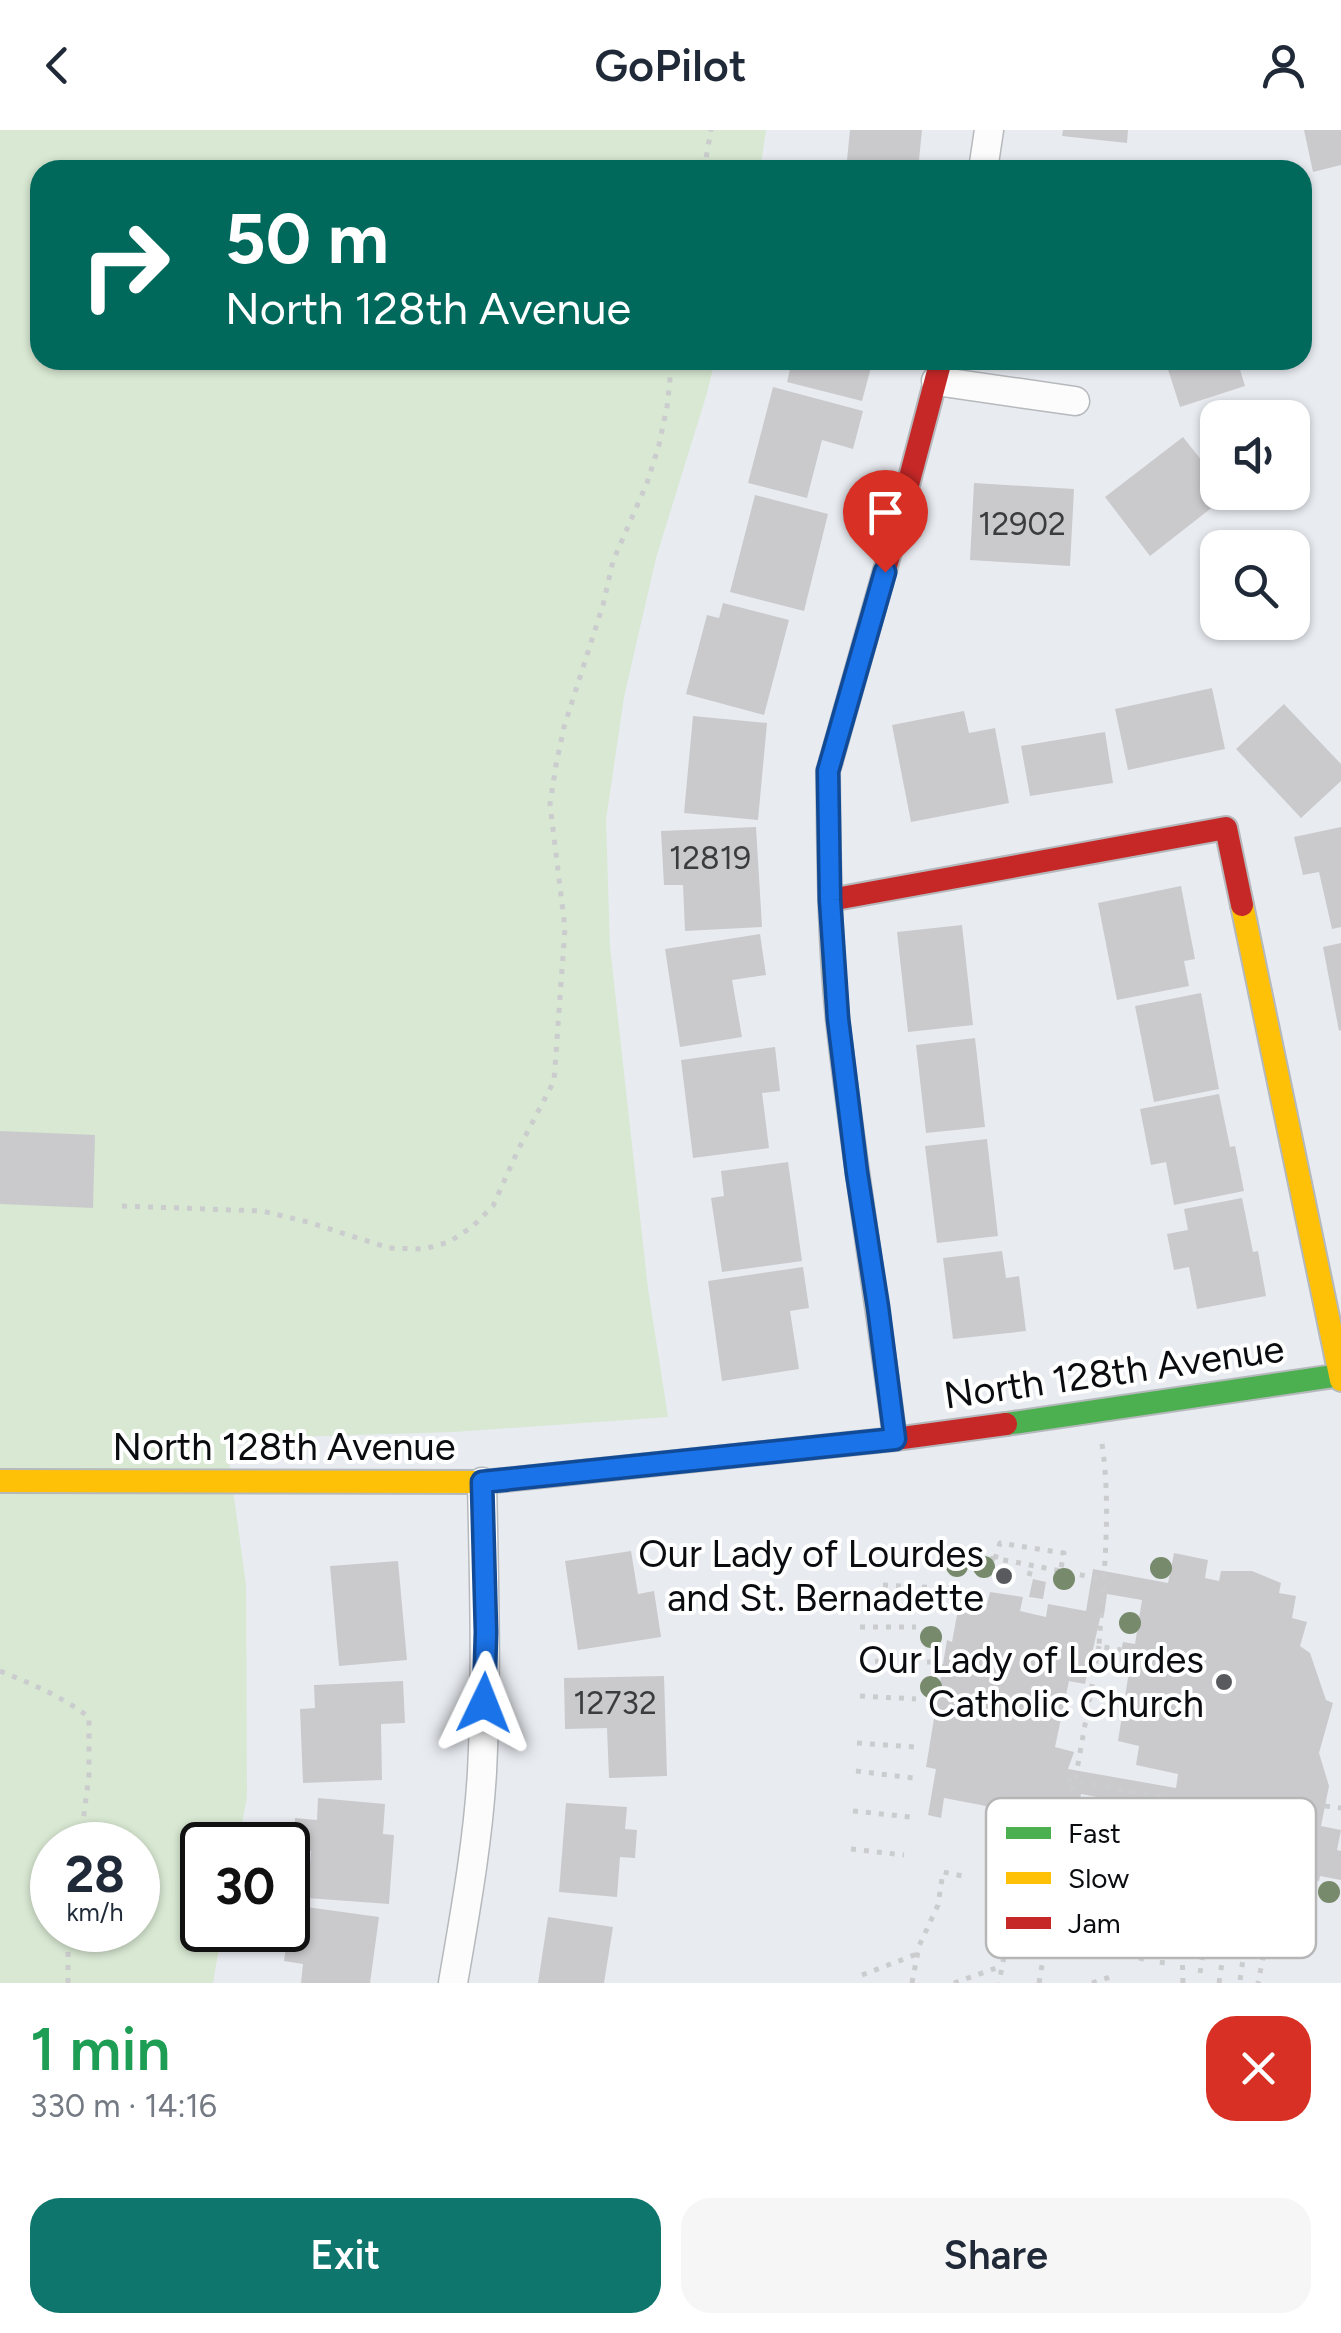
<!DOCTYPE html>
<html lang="en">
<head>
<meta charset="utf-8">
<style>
  body { margin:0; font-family:Figtree,sans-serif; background:#f6f6f7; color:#1f2937; height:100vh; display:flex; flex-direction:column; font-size:38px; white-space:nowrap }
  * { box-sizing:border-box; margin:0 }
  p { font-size:32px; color:#747a83 }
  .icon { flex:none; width:55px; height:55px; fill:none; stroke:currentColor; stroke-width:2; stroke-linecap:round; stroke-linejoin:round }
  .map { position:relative; height:1853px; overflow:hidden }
  .sheet { display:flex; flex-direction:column; background:#fff; flex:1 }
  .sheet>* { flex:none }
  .banner { position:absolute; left:30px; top:30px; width:1282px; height:210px; border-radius:30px; box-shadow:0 2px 8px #0004; background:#00695c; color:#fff; overflow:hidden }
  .tools { position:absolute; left:1200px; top:270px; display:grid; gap:20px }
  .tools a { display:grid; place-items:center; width:110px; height:110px; border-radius:20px; background:#fff; box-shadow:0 2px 8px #0004; font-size:50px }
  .speed { position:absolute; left:30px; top:1692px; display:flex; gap:20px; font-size:50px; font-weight:700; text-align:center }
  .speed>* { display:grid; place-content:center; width:130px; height:130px; border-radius:50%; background:#fff; box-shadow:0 2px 8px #0004; line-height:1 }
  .speed small { font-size:25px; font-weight:400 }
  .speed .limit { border:5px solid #111; border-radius:15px; background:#fff; color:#111 }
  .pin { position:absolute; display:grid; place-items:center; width:85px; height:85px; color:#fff; margin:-102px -42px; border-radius:50% 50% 50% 0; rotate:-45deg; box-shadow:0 0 10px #0007 }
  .pin .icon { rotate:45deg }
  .me { position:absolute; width:110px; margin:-55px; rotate:2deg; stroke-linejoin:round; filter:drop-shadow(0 0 8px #0008) }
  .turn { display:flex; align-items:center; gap:35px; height:210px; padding:0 30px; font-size:45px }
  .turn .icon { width:130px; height:130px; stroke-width:2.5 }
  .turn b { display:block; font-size:70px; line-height:85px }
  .round { display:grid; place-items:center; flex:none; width:105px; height:105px; border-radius:30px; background:#f6f6f7 }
  .headline { display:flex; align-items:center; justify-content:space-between; height:170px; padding:0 30px }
  h1 { font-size:60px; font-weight:600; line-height:75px; color:#1e9e55 }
  .action { display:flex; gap:20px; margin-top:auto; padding:20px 30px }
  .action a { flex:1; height:115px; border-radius:30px; background:#0f766e; color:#fff; font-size:40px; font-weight:600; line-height:115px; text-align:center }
  .action a+a { background:#f6f6f7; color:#1f2937 }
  header { display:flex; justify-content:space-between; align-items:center; height:130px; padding:0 30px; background:#fff; font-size:45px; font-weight:600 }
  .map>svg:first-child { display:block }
</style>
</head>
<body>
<header><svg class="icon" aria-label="back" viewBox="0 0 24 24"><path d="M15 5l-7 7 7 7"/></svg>GoPilot<svg class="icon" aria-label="person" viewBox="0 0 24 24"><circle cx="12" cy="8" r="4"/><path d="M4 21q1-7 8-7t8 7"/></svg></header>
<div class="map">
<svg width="1341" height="1853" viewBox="0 0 1341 1853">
  <rect width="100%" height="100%" fill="#e8ebf0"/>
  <path fill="#d8e8d2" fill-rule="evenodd" d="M0,0H766L760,40H40V230H715L707,263L656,428L624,567L606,690L610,817L648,1159L668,1287L453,1302L226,1309L246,1455L247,1667L238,1715H202V1800H222L213,1853H0ZM52,1715H138V1800H52Z"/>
  <path fill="#cacacd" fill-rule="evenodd" d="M850,0H922L918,40H846Z
    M1063,0H1128L1127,13L1062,6Z
    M1304,0H1341V35L1313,42Z
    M792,230H873L862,271L787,252Z
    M1165,230H1237L1245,256L1180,277Z
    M773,257L863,281L853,319L822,310L807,368L748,353Z
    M1183,307L1218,351V362H1226L1228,365L1150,426L1105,367Z
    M974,353L1074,359L1070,436L970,430Z
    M755,365L828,384L804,481L730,462Z
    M723,473L789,490L764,585L686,564L707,485L719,488Z
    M1212,558L1225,619L1128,640L1115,579Z
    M1284,574L1341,634V651L1301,688L1236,619Z
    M964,581L969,603L995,598L1009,673L911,692L892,595Z
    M693,586L767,593L758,690L684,683Z
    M1105,602L1113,653L1030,666L1021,616Z
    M756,697L762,797L685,801L683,755H664L661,701Z
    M1341,697V797L1332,799L1319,742L1303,745L1294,707Z
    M1181,756L1195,829L1184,831L1189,856L1117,870L1098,773Z
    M962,795L973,895L908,902L897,802Z
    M760,804L766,845L732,850L742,907L680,917L665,819Z
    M1341,813V900L1339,901L1323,817Z
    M1201,863L1219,959L1154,972L1135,876Z
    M975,908L985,997L926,1003L916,915Z
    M775,917L780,961L762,963L769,1018L693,1028L681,930Z
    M1219,964L1230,1017L1235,1016L1244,1061L1174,1075L1166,1032L1151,1035L1140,979Z
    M0,1001L95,1005L93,1078L0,1074Z
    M987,1009L998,1106L937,1113L925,1016Z
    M788,1032L802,1131L722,1142L711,1068L724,1066L721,1041Z
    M1242,1068L1253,1122L1258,1121L1266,1166L1197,1179L1189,1137L1174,1140L1167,1104L1188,1100L1184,1079Z
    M1002,1121L1006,1148L1019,1146L1026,1201L953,1209L943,1128Z
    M803,1137L809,1178L790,1181L799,1239L722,1251L708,1151Z
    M631,1421L638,1464L654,1461L661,1507L578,1520L565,1431Z
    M1174,1423L1208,1430L1205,1448L1219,1451L1221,1441H1252L1281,1453L1279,1463L1296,1466L1292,1488L1307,1492L1300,1516L1310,1523L1326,1570L1333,1573L1319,1623L1329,1656L1321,1696L1341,1700L1337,1720L1341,1721V1750L1320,1746L1319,1751L1269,1743L1275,1709L1246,1703L1245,1711L1222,1708L1216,1741L1188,1735L1193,1702L1172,1698L1173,1681L1081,1664L1062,1766L1054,1764L1040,1762L1050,1693L981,1675L944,1668L941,1688L928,1685L936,1639L926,1637L947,1510L952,1512L960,1469L987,1474L990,1462L1023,1467L1020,1481L1046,1487L1048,1474L1086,1481L1093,1439L1168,1453ZM1107,1464L1142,1470L1135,1514L1123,1512L1120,1526V1532L1130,1535L1118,1611L1139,1616L1136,1635L1178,1644L1176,1658L1068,1639L1074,1622L1055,1617L1069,1551L1085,1554L1101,1484L1104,1485Z
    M398,1431L407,1530L339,1536L330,1436Z
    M1033,1449L1046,1452L1043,1469L1029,1467Z
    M664,1546L667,1646L609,1648L607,1598L565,1599L564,1548Z
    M403,1551L405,1593L381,1594L382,1650L303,1653L300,1579L315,1578L314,1555Z
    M318,1668L385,1674L383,1704L394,1705L389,1774L307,1768L311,1721L293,1720L295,1688L317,1690Z
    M566,1673L627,1677L625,1699L637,1700L635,1728L620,1727L617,1767L559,1762Z
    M292,1775L379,1787L370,1853H301L303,1834L284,1831Z
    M548,1787L613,1797L604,1853H538Z"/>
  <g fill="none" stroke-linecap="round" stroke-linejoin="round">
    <g stroke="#b6b9bc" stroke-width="31">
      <path id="street" d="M983,40L989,0
        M936,251L1075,271
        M453,1853C465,1783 478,1712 482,1642C487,1545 484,1449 482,1352"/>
    </g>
    <g stroke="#b6b9bc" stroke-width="26">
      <path id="fast" d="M1006,1294L1341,1245"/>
    </g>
    <g stroke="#b6b9bc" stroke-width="26">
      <path id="slow" d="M831,631L828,641C829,725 829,809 838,893C854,1032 877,1170 895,1309
        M1242,775L1341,1250
        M0,1351L482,1352L504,1350"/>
    </g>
    <g stroke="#b6b9bc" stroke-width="26">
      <path id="jam" d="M831,631L894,408L941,230
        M830,770L1226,698L1242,775
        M504,1350L895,1309L1006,1294"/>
    </g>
    <path stroke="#cbccce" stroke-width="5" stroke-dasharray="5 8" stroke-linecap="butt" d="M704,40L711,0
      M122,1076L262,1081L308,1092L389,1118L424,1119L449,1112L472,1097L493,1076L518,1020L554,951L565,798L550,674L556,635L564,597L603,475L613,431L647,353L659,315L667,277L672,230
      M1102,1314C1112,1380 1103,1450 1099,1516L1121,1520
      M913,1418L1004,1430L1102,1449
      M995,1429L1000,1413L1064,1423L1061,1438
      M1029,1446L1032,1435
      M883,1455L959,1459
      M860,1497H916
      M862,1531L931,1532L943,1537
      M0,1541C32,1554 61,1566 89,1587V1645L80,1715
      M860,1566L916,1569
      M857,1613L915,1617
      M856,1641L913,1648
      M1067,1649L1183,1672L1208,1684
      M1325,1676L1341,1678
      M853,1681L910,1687
      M851,1719L904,1725
      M998,1752L1017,1757L999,1853
      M1120,1827L1131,1775L1269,1798L1258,1853
      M1141,1831L1151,1779
      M1162,1835L1168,1782
      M1200,1843L1208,1788
      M862,1845L917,1824
      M1240,1850L1248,1795
      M68,1853V1800
      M912,1853L919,1816L938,1775L943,1742L963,1746
      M954,1853L1002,1836
      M1039,1853L1054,1764L1057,1725L1075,1651L1099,1516
      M1092,1853L1110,1847
      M1183,1853L1182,1822L1203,1732L1211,1673
      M1219,1853L1228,1791"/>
    <use href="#street" stroke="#fcfcfd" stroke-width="28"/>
    <use href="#fast" stroke="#4caf50" stroke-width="22"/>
    <use href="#slow" stroke="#ffc107" stroke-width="22"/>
    <use href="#jam" stroke="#c62828" stroke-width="22"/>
  </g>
  <g fill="#788a6c">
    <circle cx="957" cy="1436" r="11"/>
    <circle cx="984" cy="1437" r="11"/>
    <circle cx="1161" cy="1438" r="11"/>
    <circle cx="1064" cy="1449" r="11"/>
    <circle cx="1130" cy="1493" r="11"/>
    <circle cx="931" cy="1507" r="11"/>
    <circle cx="931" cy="1557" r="11"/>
    <circle cx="1329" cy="1762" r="11"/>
  </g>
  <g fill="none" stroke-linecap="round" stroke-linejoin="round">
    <g stroke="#114b97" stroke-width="25">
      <path id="route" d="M484,1573L486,1502L482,1352L895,1309L878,1177L857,1043L838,889L830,770L828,641L885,442"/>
    </g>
    <use href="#route" stroke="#1a73e8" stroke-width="18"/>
  </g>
  <g fill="#585a5e" stroke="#fff" stroke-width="4">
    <circle cx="1004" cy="1446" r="10"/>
    <circle cx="1224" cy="1552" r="10"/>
  </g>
  <g text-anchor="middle" stroke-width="8" stroke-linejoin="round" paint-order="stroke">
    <g font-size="32" fill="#3a3c3e">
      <text x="1022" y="405">12902</text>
      <text x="710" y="739">12819</text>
      <text x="615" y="1584">12732</text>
    </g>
    <g font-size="38" fill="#0a0c0f" stroke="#fff">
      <text transform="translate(1114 1242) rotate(-8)" y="13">North 128th Avenue</text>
      <text x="284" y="1330">North 128th Avenue</text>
    </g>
    <g font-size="38" fill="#0a0c0f" stroke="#fff" text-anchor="end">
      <text x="984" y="1437">Our Lady of Lourdes<tspan x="984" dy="44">and St. Bernadette</tspan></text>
      <text x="1204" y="1543">Our Lady of Lourdes<tspan x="1204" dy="44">Catholic Church</tspan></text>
    </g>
  </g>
  <rect x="986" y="1668" width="330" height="160" rx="15" fill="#fff" stroke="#b6b6b7" stroke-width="2.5"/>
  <rect x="1006" y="1697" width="45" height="12" fill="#4caf50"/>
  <rect x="1006" y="1742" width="45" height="12" fill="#ffc107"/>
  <rect x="1006" y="1787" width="45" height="12" fill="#c62828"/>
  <g font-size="28" fill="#0a0c0f">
    <text x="1068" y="1713">Fast</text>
    <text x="1068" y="1758">Slow</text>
    <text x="1068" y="1803">Jam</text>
  </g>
</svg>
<div class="tools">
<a><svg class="icon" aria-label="sound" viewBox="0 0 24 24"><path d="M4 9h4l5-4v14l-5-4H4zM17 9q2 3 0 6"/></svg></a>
<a><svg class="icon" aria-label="search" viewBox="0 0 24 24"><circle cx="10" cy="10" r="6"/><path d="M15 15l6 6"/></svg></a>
</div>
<div class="speed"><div>28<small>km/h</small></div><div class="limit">30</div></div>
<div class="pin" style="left:885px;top:442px;background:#d93025"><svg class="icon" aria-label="arrive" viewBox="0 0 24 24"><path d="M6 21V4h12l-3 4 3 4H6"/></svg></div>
<svg class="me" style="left:484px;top:1573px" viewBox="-20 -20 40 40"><path d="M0-17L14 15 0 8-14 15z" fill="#1a73e8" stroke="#fff" stroke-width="4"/></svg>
<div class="banner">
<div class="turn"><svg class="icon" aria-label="right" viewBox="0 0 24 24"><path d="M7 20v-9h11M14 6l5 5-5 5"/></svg><div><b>50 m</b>North 128th Avenue</div></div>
</div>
</div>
<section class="sheet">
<div class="headline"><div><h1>1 min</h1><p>330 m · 14:16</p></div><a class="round" style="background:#d93025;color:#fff"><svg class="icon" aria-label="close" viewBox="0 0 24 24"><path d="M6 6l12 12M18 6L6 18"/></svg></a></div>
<div class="action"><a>Exit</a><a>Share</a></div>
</section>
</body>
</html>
